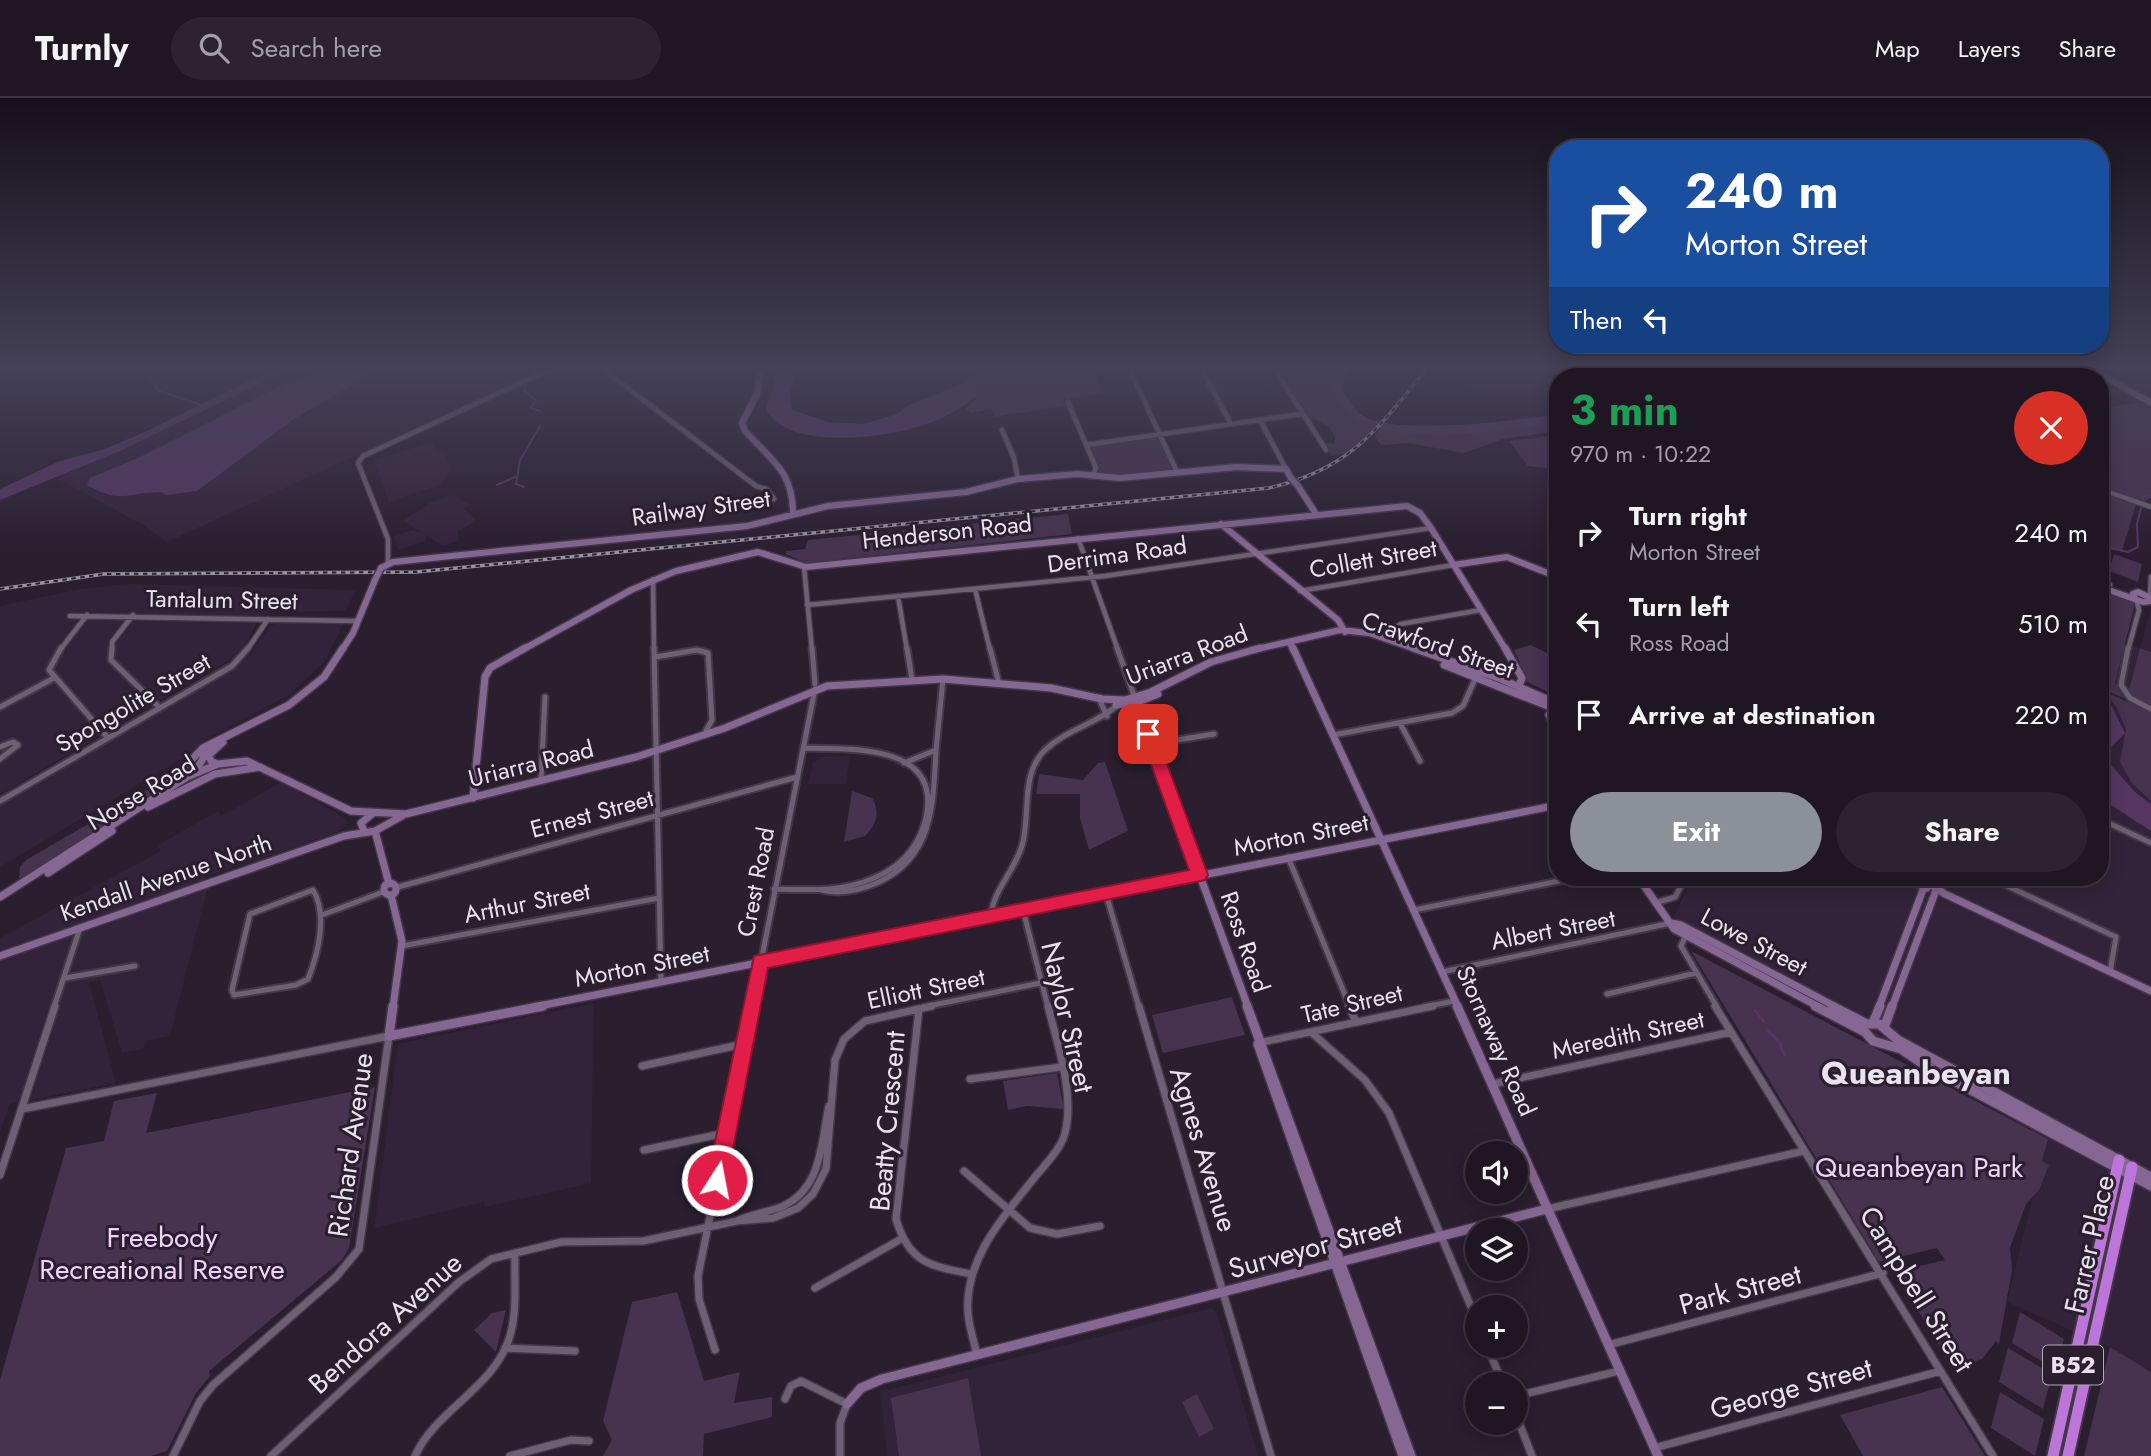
<!DOCTYPE html>
<html lang="en">
<head>
<meta charset="utf-8">
<style>
  body { margin:0; font-family:Jost,sans-serif; background:#2d2330; color:#f1f3f6; height:100vh; display:flex; flex-direction:column; font-size:26px; white-space:nowrap }
  * { box-sizing:border-box; margin:0 }
  p { font-size:23px; color:#a29fa6 }
  .icon { flex:none; width:38px; height:38px; fill:none; stroke:currentColor; stroke-width:2; stroke-linecap:round; stroke-linejoin:round }
  .map { position:relative; flex:1; overflow:hidden }
  .drawer { position:absolute; left:1549px; top:270px; width:560px; height:518px; display:flex; flex-direction:column; background:#201623; border-radius:28px; box-shadow:0 4px 18px #0003,0 0 0 2px #3d3541 }
  .drawer>* { flex:none }
  .banner { position:absolute; left:1549px; top:42px; width:560px; height:214px; border-radius:28px; box-shadow:0 4px 18px #0003,0 0 0 2px #3d3541; background:#1a4fa0; color:#fff; overflow:hidden }
  .tools { position:absolute; left:1465px; top:1043px; display:grid; gap:14px }
  .tools a { display:grid; place-items:center; width:63px; height:63px; border-radius:50%; background:#201623; box-shadow:0 4px 18px #0003,0 0 0 2px #3d3541; font-size:35px }
  .pin { position:absolute; display:grid; place-items:center; width:60px; height:60px; color:#fff; margin:-30px; border-radius:14px; box-shadow:0 4px 10px #0006 }
  .me { position:absolute; width:77px; margin:-38px; rotate:11deg; stroke-linejoin:round; filter:drop-shadow(0 0 5px #0008) }
  .turn { display:flex; align-items:center; gap:24px; height:147px; padding:0 21px; font-size:32px }
  .turn .icon { width:91px; height:91px; stroke-width:2.5 }
  .turn b { display:block; font-size:49px; line-height:60px }
  .then { display:flex; align-items:center; height:66px; padding:0 21px; background:#0003; gap:14px; font-size:26px }
  .round { display:grid; place-items:center; flex:none; width:74px; height:74px; border-radius:37px; background:#2d2330 }
  .headline { display:flex; align-items:center; justify-content:space-between; height:119px; padding:0 21px }
  h1 { font-size:42px; font-weight:700; line-height:52px; color:#1e9e55 }
  .cta { display:flex; gap:14px; margin-top:auto; padding:14px 21px }
  .cta a { flex:1; height:80px; border-radius:42px; background:#8c9099; color:#fff; font-size:28px; font-weight:700; line-height:80px; text-align:center }
  .cta a+a { background:#2d2330; color:#f1f3f6 }
  ul { padding:0; list-style:none }
  li { display:flex; align-items:center; gap:21px; height:91px; padding:0 21px }
  li div { flex:1 }
  li b { display:block; font-size:26px }
  li em { font-style:normal }
  header { display:flex; align-items:center; gap:42px; box-sizing:border-box; height:98px; padding:0 35px; background:#201623; border-bottom:2px solid #3d3541 }
  header strong { font-size:33px }
  nav { display:flex; gap:38px; margin-inline-start:auto; font-size:24px }
  .search { width:490px; height:63px; background:#2d2330; display:flex; align-items:center; gap:18px; box-sizing:border-box; padding:0 24px; border-radius:38px; color:#a29fa6; font-size:26px }
  .map>svg:first-child { display:block }
</style>
</head>
<body>
<header>
<strong>Turnly</strong>
<div class="search"><svg class="icon" aria-label="search" viewBox="0 0 24 24"><circle cx="10" cy="10" r="6"/><path d="M15 15l6 6"/></svg>Search here</div>
<nav><a>Map</a><a>Layers</a><a>Share</a></nav>
</header>
<div class="map">
<svg width="2151" height="1358" viewBox="0 0 2151 1358">
  <rect width="100%" height="100%" fill="#2a1e2f"/>
  <path fill="#33233a" d="M310,268H551L167,444L143,427L55,379L120,353L272,279Z
    M1445,268H1758L1772,277L1558,278L1557,299L1508,300L1437,277Z
    M2094,268H2151V300Z
    M432,344L436,353L444,354L452,372L439,387L389,404L374,362Z
    M454,397L470,407L464,411L476,422L457,434L460,442L443,448L426,437L425,443L398,452L394,438L413,432L422,435L403,423L431,404Z
    M128,486L356,492L345,513L267,514L255,528L247,545L229,562L0,696V508L80,491Z
    M2151,512V1274L2110,1249L2007,1204L2047,1041L1671,825L1692,779H2100V538L2140,550Z
    M281,524L343,526L325,563L289,597L206,641L188,657L0,769V707L234,570L251,556L270,528Z
    M825,658H850L846,686H808L813,664Z
    M282,684L345,720L348,725L338,734L205,779L207,792L170,938L146,943L143,951L122,955L100,882L89,884L116,985L10,1006L0,1034V840L161,753L158,747L218,713L221,718Z
    M594,905L591,1085L485,1109L484,1104L374,1130L398,946Z
    M1211,1210L1217,1215L1258,1358H887L880,1294Z"/>
  <path fill="#473250" d="M994,268H1092L1103,295L1063,301L1065,308L994,319L991,311L971,315L965,311L978,299L975,289Z
    M1305,268H1338L1333,280L1350,315L1376,328L1349,355L1332,358L1324,345L1335,346V339L1329,329L1315,321L1307,322L1278,271Z
    M1949,268H2022L2040,278H1963Z
    M2140,304L2151,311V400L2144,404L2100,389V311Z
    M1557,325V333L1503,341L1464,355L1408,345L1381,347L1374,338L1381,329C1441,343 1498,331 1557,325Z
    M1557,338V371L1528,368L1509,343Z
    M1158,339L1172,369L1168,373L1117,378L1100,375L1090,351L1094,348Z
    M2100,393L2136,406L2122,453L2100,446Z
    M1068,416L1072,436L806,465L786,456V453L805,451L808,442Z
    M2114,456L2142,466L2138,484L2109,473Z
    M2100,491L2136,502L2115,585L2124,600L2100,590Z
    M1531,547L1557,560V590L1554,594L1550,595L1521,581L1520,575L1523,573L1516,567L1520,565L1514,552Z
    M2140,550L2151,554V608L2135,601L2129,592Z
    M2103,593L2151,615V703L2131,684L2120,664L2126,631L2116,608Z
    M1105,664L1128,733L1089,752L1080,720V696H1036L1039,676L1083,682L1098,665Z
    M173,677L161,690L118,721L19,783L20,769L26,762Z
    M852,693L872,700C881,714 876,728 865,738L844,744Z
    M1691,853L2048,1041L2042,1063L2049,1067L2039,1092L2026,1106L2010,1150L2012,1172L1999,1246L1996,1243L1982,1261L1962,1267L1946,1259L1895,1174L1945,1162L1937,1150L1879,1164Z
    M1232,899L1245,937L1163,955L1152,917Z
    M1057,975L1064,1011L1027,1008L1008,1012L1003,983Z
    M375,989L349,1150L342,1162L323,1178L209,1273L210,1278L196,1295L167,1353L151,1358H0V1282L66,1050L104,1043L114,1003L157,995L146,1035Z
    M677,1194L704,1283L740,1274L734,1305L772,1299V1319L704,1336L703,1358H603L612,1342L603,1323L632,1204Z
    M506,1212L496,1254L474,1232L492,1215Z
    M2020,1214L2064,1241L2056,1272L2012,1245Z
    M2110,1249L2151,1274V1358H2084Z
    M2008,1250L2052,1276L2043,1311L1999,1284Z
    M968,1280L981,1358H899L891,1300Z
    M1942,1289L1985,1358H1863L1840,1317Z
    M2000,1294L2044,1321L2035,1358L1991,1330Z
    M1197,1296L1214,1331L1199,1339L1182,1304Z"/>
  <path fill="#563563" d="M279,268H296L120,353L0,402V391L60,363L105,351L147,333Z
    M343,268H385L294,321L197,393L166,397L162,394C126,394 123,407 87,387L90,380L138,360L286,285Z
    M772,268H786L795,280L790,296L792,312L828,324L863,326L895,317L909,307L960,287L982,268H994L976,289L978,298C966,305 953,315 940,321C901,339 791,356 766,312C770,295 779,287 772,268Z
    M1338,268H1350L1341,291C1348,300 1355,314 1365,319C1400,337 1517,323 1557,316V325C1496,331 1362,363 1330,289Z
    M2100,597L2111,607L2125,635L2103,658L2135,694L2151,706V733L2100,700Z"/>
  <g fill="none" stroke-linecap="round" stroke-linejoin="round">
    <path stroke="#563563" stroke-width="2" d="M150,268L147,277L159,293L201,307
      M528,284L524,292L536,303L530,310L540,313
      M497,387L515,379
      M524,389L516,386L520,362L540,328
      M2142,402L2144,398L2151,397
      M2100,448L2128,454L2138,449L2137,426L2141,410"/>
    <path stroke="#563563" stroke-width="2.5" d="M1755,912L1764,924
      M1767,932L1780,945L1784,957"/>
    <g stroke="#423846" stroke-width="7">
      <path id="street-far2" d="M599,268L756,388L766,391L774,401
        M1128,268L1177,374
        M1200,268L1231,326
        M1273,268L1326,352
        M1758,268L1773,277
        M1945,268L1955,276
        M1874,273L1880,278
        M1772,277L1825,268
        M1789,278L1863,268
        M1068,304L1096,370L1093,377
        M1260,322L1286,371
        M1002,332L1014,360L1018,381
        M1086,347L1301,316
        M2100,391L2151,409
        M1078,440L1118,552
        M388,465V441L358,365L363,358L557,268
        M804,469L812,552
        M2100,475L2110,487
        M653,481L654,552
        M975,491L990,552
        M1300,493L1453,467
        M898,498L907,552
        M2150,499L2151,479
        M807,507L1105,478L1431,430
        M70,518L357,523
        M1381,539L1401,526L1481,512
        M60,552L87,517
        M112,552V544L133,517
        M247,552L268,521
        M2128,552L2139,512L2136,501"/>
    </g>
    <g stroke="#423846" stroke-width="9">
      <path id="street-far1" d="M61,550L49,572L108,640
        M112,550L111,562L160,610
        M654,550L661,884
        M812,550L815,586
        M907,550L912,582
        M990,550L999,586
        M1117,550L1135,600
        M2128,550L2121,587L2130,600L2151,611
        M655,559L697,552L708,555L712,622L706,633
        M1101,605L1107,618
        M0,609L54,580
        M1400,625L1420,663
        M1333,637L1452,615L1463,608L1476,579
        M1152,646L1214,636
        M0,649L13,644L18,647L0,661
        M904,665L936,652L943,581
        M541,683L545,599
        M0,703L232,568L248,550
        M2100,721L2151,745
        M1288,759L1350,909
        M1988,779L2116,839L2110,874
        M398,789L797,679
        M774,791C808,792 843,794 874,780C898,770 916,752 924,727C948,646 855,651 803,650
        M313,792C328,817 318,856 308,881L296,887L234,897L232,892L250,816Z
        M821,792C841,797 861,792 879,784C934,758 933,705 936,652
        M1106,796L1139,909
        M1655,805L1675,799L1686,779
        M1023,812L1048,909
        M1414,812L1579,779
        M322,817L383,794
        M991,818C993,791 1017,771 1023,744C1030,714 1021,675 1045,652C1066,632 1096,626 1118,607
        M1687,835L1681,848L1717,909
        M402,848L659,800
        M1442,874L1671,825
        M65,880L135,868
        M1607,896L1696,875
        M54,909L80,830
        M752,909L815,591
        M924,909L1040,885
        M1424,909L1454,903"/>
    </g>
    <g stroke="#423846" stroke-width="10">
      <path id="street" d="M1139,908L1271,1358
        M1349,908L1356,924
        M1715,908L1993,1358
        M919,911L896,1121C909,1165 930,1168 971,1176
        M1312,935L1365,982L1389,1015L1477,1223
        M1258,945L1433,908
        M642,968L743,946
        M970,981L1061,969
        M1493,986L1731,934
        M22,1011L389,938L359,1151L336,1179L213,1287L200,1303L173,1358
        M644,1052L726,1035
        M964,1073L1030,1130L1057,1136L1100,1128
        M0,1077L55,908
        M1547,1111L1804,1053
        M739,1122C753,1116 768,1114 781,1109C822,1092 821,1045 829,1008
        M815,1190L901,1141
        M1608,1247L1883,1175
        M1487,1248L1503,1286
        M505,1250L575,1253
        M715,1252L699,1201L698,1178L752,908
        M977,1257C974,1243 969,1229 968,1215C964,1161 1004,1118 1035,1079C1046,1065 1061,1051 1065,1035C1075,995 1057,946 1048,908
        M1516,1298L1619,1273
        M785,1301L791,1288L801,1283L847,1306L840,1325V1358
        M1516,1317L1532,1358
        M1654,1350L1941,1273
        M271,1358L459,1184L491,1161L561,1144L643,1143L737,1123L773,1120L798,1110L813,1096L826,1071L835,962L844,941L865,923L932,908
        M415,1358C436,1312 493,1290 509,1241C518,1214 514,1183 515,1155
        M510,1358L571,1342L589,1343"/>
    </g>
    <g stroke="#423846" stroke-width="9">
      <path id="secondary-far2" d="M761,268L757,296L742,325L745,333C772,363 793,373 793,416
        M1298,388L1316,416
        M1221,426L1338,522L1345,534
        M1453,467L1507,459L1558,479
        M381,470L393,464L747,428L828,408L966,394L1018,381L1077,376L1120,380L1236,369L1286,371L1291,380
        M2100,489L2143,504L2151,503
        M2135,500L2133,496L2138,494L2151,500
        M1291,547L1293,552
        M342,552L353,535L375,482
        M522,552L631,492L676,473L758,454L806,469L1407,408L1420,415L1431,430L1506,552
        M1253,552L1340,532L1369,535L1418,552"/>
    </g>
    <g stroke="#423846" stroke-width="10">
      <path id="secondary-far1" d="M1293,550L1458,909
        M1413,550L1501,581L1558,606
        M1505,550L1522,580L1519,588
        M1444,567L1558,612
        M1135,600L1248,909
        M1116,607L1138,604L1158,596
        M1554,608L1549,617L1558,635
        M217,666L211,663L209,657L223,644
        M194,676L209,650
        M166,688L203,650L289,607L324,579L343,550
        M473,700L485,579L490,570L525,550
        M148,709L215,676L260,669
        M364,733L361,725L372,716
        M375,733L389,786
        M48,775L112,733
        M1638,779L1674,831L1819,909
        M1902,779L1927,790
        M1919,779L1945,796L2151,893
        M384 791a6 6 0 1 1 12 0a6 6 0 1 1-12 0Z
        M391,797L402,843L393,909
        M0,799L187,679L218,666L247,663L351,713L406,716L636,659L725,630L827,588L943,581L1051,590L1102,601L1125,602L1151,594L1211,564L1260,550
        M1671,825L1681,827L1836,909
        M0,858L344,738L375,733L402,718
        M534,909L1558,707
        M1879,909L1927,781
        M1892,909L1941,779"/>
    </g>
    <g stroke="#423846" stroke-width="12">
      <path id="secondary" d="M393,908L389,938L543,908
        M1247,908L1411,1358
        M1457,908L1658,1358
        M1815,908L1865,934L1873,943L1901,951L1926,968L2151,1088
        M1832,908L1867,926
        M1873,925L1880,908
        M1867,926H1879L1898,942L2151,1079
        M1884,930L1892,908
        M1258,946L1403,1358
        M847,1306L861,1290L882,1281L1547,1111"/>
    </g>
    <g stroke="#423846" stroke-width="9">
      <path id="primary" d="M2077,268L2090,275
        M2086,268L2151,305"/>
    </g>
    <g stroke="#423846" stroke-width="15">
      <path id="highway" d="M2053,1358L2119,1062
        M2068,1358L2132,1069"/>
    </g>
    <use href="#street-far2" stroke="#6e5f74" stroke-width="4.5"/>
    <use href="#street-far1" stroke="#6e5f74" stroke-width="5"/>
    <use href="#street" stroke="#6e5f74" stroke-width="7"/>
    <use href="#secondary-far2" stroke="#866693" stroke-width="6"/>
    <use href="#secondary-far1" stroke="#866693" stroke-width="7"/>
    <use href="#secondary" stroke="#866693" stroke-width="9"/>
    <use href="#primary" stroke="#9d6cb1" stroke-width="6"/>
    <use href="#highway" stroke="#bd75da" stroke-width="11"/>
    <g stroke="#9b92a0" stroke-width="3.5">
      <path id="rail" d="M0,491L104,476L416,474L1269,390C1352,371 1378,330 1429,268"/>
    </g>
    <use href="#rail" stroke="#2a1e2f" stroke-width="2" stroke-dasharray="4.5" stroke-linecap="butt"/>
    <g stroke="#423846" stroke-width="9" stroke-linecap="butt">
      <path id="secondary-bridge" d="M1291,380L1298,388
        M375,482L381,470"/>
    </g>
    <use href="#secondary-bridge" stroke="#866693" stroke-width="6"/>
  </g>
  <linearGradient id="sky" x2="0" y2="1"><stop stop-color="#17101a"/><stop offset="0.59" stop-color="#444158"/><stop offset="1" stop-color="#444158" stop-opacity="0"/></linearGradient>
  <rect width="2151" height="458" fill="url(#sky)"/>
  <path fill="#e11d48" stroke="#92132f" stroke-width="2" d="M1148,630L1156,636L1208,777L1205,782L768,870L727,1082L724,1089L717,1092L710,1089L707,1082L754,858L1189,772L1140,636Z"/>
  <g text-anchor="middle" stroke-width="6" stroke-linejoin="round" paint-order="stroke">
    <rect fill="#2a1e2f" stroke="#b0a7b5" stroke-width="2" x="2043" y="1247.5" width="60" height="39" rx="5"/>
    <g font-size="23" font-weight="bold" fill="#eae2ee">
      <text x="2073" y="1275">B52</text>
    </g>
    <g font-size="24" fill="#eae2ee" stroke="#2a1e2f">
      <text transform="translate(701 410) rotate(-8)" y="8">Railway Street</text>
      <text transform="translate(947 434) rotate(-6)" y="8">Henderson Road</text>
      <text transform="translate(1117 457) rotate(-8)" y="8">Derrima Road</text>
      <text transform="translate(1373 461) rotate(-10)" y="8">Collett Street</text>
      <text transform="translate(222 502) rotate(1)" y="8">Tantalum Street</text>
      <text transform="translate(1438 547) rotate(19)" y="8">Crawford Street</text>
      <text transform="translate(1187 557) rotate(-21)" y="8">Uriarra Road</text>
      <text transform="translate(133 605) rotate(-30)" y="8">Spongolite Street</text>
      <text transform="translate(531 666) rotate(-14)" y="8">Uriarra Road</text>
      <text transform="translate(141 695) rotate(-31)" y="8">Norse Road</text>
      <text transform="translate(592 716) rotate(-15)" y="8">Ernest Street</text>
      <text transform="translate(1301 737) rotate(-11)" y="8">Morton Street</text>
      <text transform="translate(166 780) rotate(-19)" y="8">Kendall Avenue North</text>
      <text transform="translate(756 784) rotate(-79)" y="8">Crest Road</text>
      <text transform="translate(527 805) rotate(-11)" y="8">Arthur Street</text>
      <text transform="translate(1553 832) rotate(-11)" y="8">Albert Street</text>
      <text transform="translate(1245 844) rotate(71)" y="8">Ross Road</text>
      <text transform="translate(1754 844) rotate(28)" y="8">Lowe Street</text>
      <text transform="translate(642 868) rotate(-11)" y="8">Morton Street</text>
      <text transform="translate(926 891) rotate(-12)" y="8">Elliott Street</text>
      <text transform="translate(1352 906) rotate(-13)" y="8">Tate Street</text>
      <text transform="translate(1628 937) rotate(-12)" y="8">Meredith Street</text>
      <text transform="translate(1496 943) rotate(66)" y="8">Stornaway Road</text>
    </g>
    <g font-size="28" fill="#eae2ee" stroke="#2a1e2f">
      <text transform="translate(1068 919) rotate(77)" y="10">Naylor Street</text>
      <text transform="translate(887 1023) rotate(-85)" y="10">Beatty Crescent</text>
      <text transform="translate(350 1047) rotate(-82)" y="10">Richard Avenue</text>
      <text transform="translate(1204 1051) rotate(73)" y="10">Agnes Avenue</text>
      <text transform="translate(2089 1146) rotate(-77)" y="10">Farrer Place</text>
      <text transform="translate(1315 1148) rotate(-15)" y="10">Surveyor Street</text>
      <text transform="translate(1740 1191) rotate(-15)" y="10">Park Street</text>
      <text transform="translate(1917 1191) rotate(58)" y="10">Campbell Street</text>
      <text transform="translate(385 1225) rotate(-42)" y="10">Bendora Avenue</text>
      <text transform="translate(1791 1290) rotate(-15)" y="10">George Street</text>
    </g>
    <g font-size="28" fill="#f1d2ff" stroke="#2a1e2f">
      <text x="1919" y="1079">Queanbeyan Park</text>
      <text x="162" y="1149">Freebody<tspan x="162" dy="32">Recreational Reserve</tspan></text>
    </g>
    <g font-size="32" font-weight="bold" fill="#eae2ee" stroke="#2a1e2f">
      <text x="1916" y="986">Queanbeyan</text>
    </g>
  </g>
</svg>
<div class="tools">
<a><svg class="icon" aria-label="sound" viewBox="0 0 24 24"><path d="M4 9h4l5-4v14l-5-4H4zM17 9q2 3 0 6"/></svg></a>
<a><svg class="icon" aria-label="layers" viewBox="0 0 24 24"><path d="M12 4l9 5-9 5-9-5zM3 14l9 5 9-5"/></svg></a>
<a>+</a>
<a>−</a>
</div>
<div class="pin" style="left:1148px;top:636px;background:#d93025"><svg class="icon" aria-label="arrive" viewBox="0 0 24 24"><path d="M6 21V4h12l-3 4 3 4H6"/></svg></div>
<svg class="me" style="left:717px;top:1082px" viewBox="-20 -20 40 40"><circle r="17" fill="#e11d48" stroke="#fff" stroke-width="3"/><path d="M0-11L8 9 0 5-8 9z" fill="#fff"/></svg>
<div class="banner">
<div class="turn"><svg class="icon" aria-label="right" viewBox="0 0 24 24"><path d="M7 20v-9h11M14 6l5 5-5 5"/></svg><div><b>240 m</b>Morton Street</div></div>
<div class="then">Then<svg class="icon" aria-label="left" viewBox="0 0 24 24"><path d="M17 20v-9H6M10 6l-5 5 5 5"/></svg></div>
</div>
<section class="drawer">
<div class="headline"><div><h1>3 min</h1><p>970 m · 10:22</p></div><a class="round" style="background:#d93025;color:#fff"><svg class="icon" aria-label="close" viewBox="0 0 24 24"><path d="M6 6l12 12M18 6L6 18"/></svg></a></div>
<ul>
<li><svg class="icon" aria-label="right" viewBox="0 0 24 24"><path d="M7 20v-9h11M14 6l5 5-5 5"/></svg><div><b>Turn right</b><p>Morton Street</p></div><em>240 m</em></li>
<li><svg class="icon" aria-label="left" viewBox="0 0 24 24"><path d="M17 20v-9H6M10 6l-5 5 5 5"/></svg><div><b>Turn left</b><p>Ross Road</p></div><em>510 m</em></li>
<li><svg class="icon" aria-label="arrive" viewBox="0 0 24 24"><path d="M6 21V4h12l-3 4 3 4H6"/></svg><div><b>Arrive at destination</b></div><em>220 m</em></li>
</ul>
<div class="cta"><a>Exit</a><a>Share</a></div>
</section>
</div>
</body>
</html>
